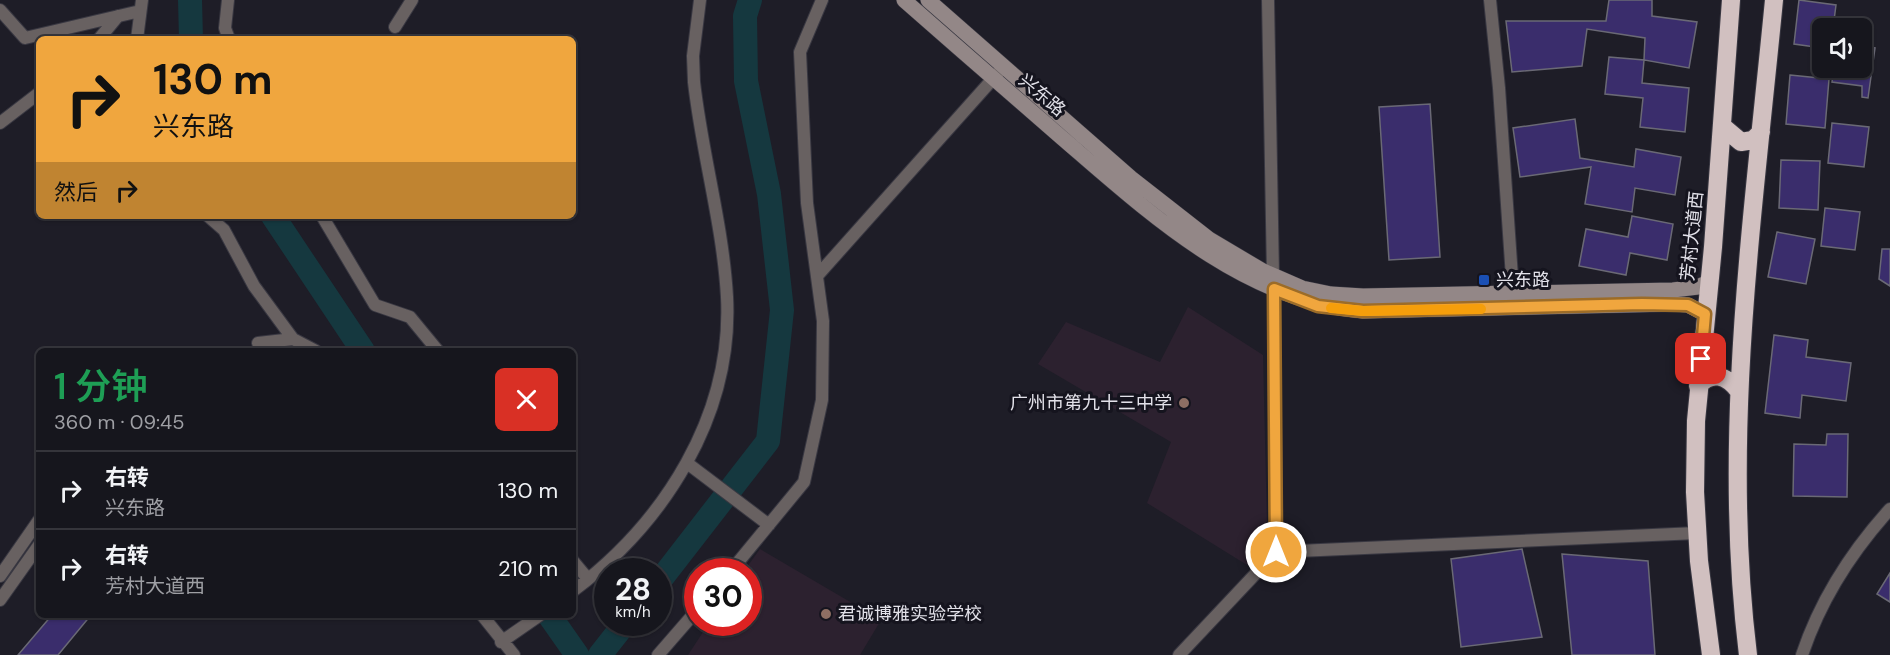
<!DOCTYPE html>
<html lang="zh">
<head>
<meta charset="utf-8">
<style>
  body { margin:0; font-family:"DM Sans","Noto Sans SC",sans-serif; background:#23232a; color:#f1f3f6; height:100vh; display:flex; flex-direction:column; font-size:22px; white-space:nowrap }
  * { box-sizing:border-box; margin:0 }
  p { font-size:20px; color:#9e9fa4 }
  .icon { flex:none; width:33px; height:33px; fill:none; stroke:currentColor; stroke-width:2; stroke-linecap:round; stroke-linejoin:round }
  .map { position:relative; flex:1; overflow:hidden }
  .details { position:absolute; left:36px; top:348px; width:540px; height:270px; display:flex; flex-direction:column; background:#16161d; border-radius:9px; box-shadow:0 2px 4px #0004,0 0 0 2px #35353b }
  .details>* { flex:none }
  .hud { position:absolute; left:36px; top:36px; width:540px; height:183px; border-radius:9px; box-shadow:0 2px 4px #0004,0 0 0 2px #35353b; background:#f0a63e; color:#111; overflow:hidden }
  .buttons { position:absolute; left:1812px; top:18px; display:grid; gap:12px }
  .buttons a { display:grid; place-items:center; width:60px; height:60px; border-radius:9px; background:#16161d; box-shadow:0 2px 4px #0004,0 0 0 2px #35353b; font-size:30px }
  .speed { position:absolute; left:594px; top:558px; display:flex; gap:12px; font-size:30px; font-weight:700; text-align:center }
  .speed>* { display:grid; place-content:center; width:78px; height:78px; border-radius:50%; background:#16161d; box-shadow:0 2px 4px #0004,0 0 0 2px #35353b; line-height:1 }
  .speed small { font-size:15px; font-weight:400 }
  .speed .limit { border:9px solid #d22; background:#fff; color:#111 }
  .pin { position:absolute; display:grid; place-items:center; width:51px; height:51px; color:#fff; margin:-26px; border-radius:12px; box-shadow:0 3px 9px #0006 }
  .me { position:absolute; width:66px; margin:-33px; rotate:0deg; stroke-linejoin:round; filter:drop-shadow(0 0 4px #0008) }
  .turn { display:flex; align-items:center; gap:21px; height:126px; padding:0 18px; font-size:27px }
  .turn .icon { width:78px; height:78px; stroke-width:2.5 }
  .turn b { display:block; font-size:42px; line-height:51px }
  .then { display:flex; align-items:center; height:57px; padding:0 18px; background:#0003; gap:12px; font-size:22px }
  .round { display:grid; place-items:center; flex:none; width:63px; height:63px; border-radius:9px; background:#23232a }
  .head { display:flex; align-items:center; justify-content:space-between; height:102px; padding:0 18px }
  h1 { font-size:36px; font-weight:600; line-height:45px; color:#1e9e55 }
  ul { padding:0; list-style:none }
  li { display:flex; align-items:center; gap:18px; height:78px; padding:0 18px; border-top:2px solid #35353b }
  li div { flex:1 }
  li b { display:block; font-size:22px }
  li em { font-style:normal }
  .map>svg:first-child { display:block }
</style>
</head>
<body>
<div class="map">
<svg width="1890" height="655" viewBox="0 0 1890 655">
  <rect width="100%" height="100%" fill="#1e1d27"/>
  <path fill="#2c212f" d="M1188,307L1263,355L1267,525L1247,565L1147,503L1171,442L1038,364L1066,322L1160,362Z
    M760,549L881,620L860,655H688L709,623L748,622V572L744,571Z"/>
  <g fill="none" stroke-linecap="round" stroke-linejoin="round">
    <path stroke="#15383f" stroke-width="24" d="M190,0L191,39
      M273,216L363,351
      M658,583L768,441L782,310L769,194L746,81L745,16L750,0
      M549,615L577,655
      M600,655L626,622"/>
  </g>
  <path fill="#3a2d6c" stroke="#6a6975" stroke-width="1.5" d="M1609,0H1652V16L1697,22L1689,68L1644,60L1645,38L1587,29L1582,66L1512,72L1506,21H1606Z
    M1799,0L1836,5L1833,28H1822V48L1794,44Z
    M1862,46L1875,48L1868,98L1862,97V86L1832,82L1834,68H1862Z
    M1609,57L1644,60L1642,83L1689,88L1685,132L1640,127L1643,98L1605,94Z
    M1790,75L1829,79L1825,128L1786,124Z
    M1430,104L1440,257L1389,260L1379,107Z
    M1575,119L1580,158L1634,167L1636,149L1681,157L1675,195L1635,188L1632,212L1585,204L1591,167L1520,177L1513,128Z
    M1832,123L1869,127L1864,167L1828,163Z
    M1781,160L1820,161L1818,210L1779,208Z
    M1825,208L1860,212L1855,250L1821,246Z
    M1632,216L1673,224L1667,260L1630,253L1626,275L1579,266L1586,229L1628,237Z
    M1777,232L1815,239L1806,284L1768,277Z
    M1882,249H1890V286L1879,279Z
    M1774,335L1808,340L1806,357L1851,363L1846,401L1802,395L1800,418L1765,413Z
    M1827,434H1848L1847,497L1793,496L1794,444L1826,445Z
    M1522,549L1542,637L1461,647L1451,559Z
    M1562,554L1648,561L1655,655H1572Z
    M1890,573V602L1877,594Z
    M52,615H91L58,655H18Z"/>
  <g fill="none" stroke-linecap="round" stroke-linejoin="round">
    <g stroke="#393842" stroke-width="14">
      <path id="street" d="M228,0L225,28L229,39
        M1268,0L1273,276
        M1490,0L1499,88L1513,292
        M0,10L25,38L140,11
        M395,27L412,0
        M99,39L118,16
        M137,39L142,0
        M0,123L39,93
        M208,216L224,230L254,286L293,339
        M322,216L375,305L410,317L438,351
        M817,276L999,72
        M1274,289L1276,552
        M258,343L293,339L316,351
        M687,463L769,525
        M573,561L588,579
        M730,572L804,482L822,400L823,321L807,203L800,52L822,0
        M0,576L39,520
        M573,591C665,522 733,415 727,297C723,225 702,154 694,82L693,56L700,0
        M0,600L39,545
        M482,615L514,655
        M501,642L540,615
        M658,655L698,609
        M1179,655L1276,552L1697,533
        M1802,655C1820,601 1852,551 1890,509"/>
    </g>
    <g stroke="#393842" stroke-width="16">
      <path id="secondary" d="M904,0C956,46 1009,92 1061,137C1148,212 1244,302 1363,311L1673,304L1688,305L1705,314
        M928,0L1131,178L1209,239L1263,271L1302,288L1331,294L1363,296L1673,290L1698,287L1708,282"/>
    </g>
    <g stroke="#393842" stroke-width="20">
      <path id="highway" d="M1722,126L1741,142L1753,140L1761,132
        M1698,386C1712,370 1727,376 1738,390
        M1711,655L1699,561L1695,492L1696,421L1713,247L1731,0
        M1748,655C1721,436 1753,218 1774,0"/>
    </g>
    <use href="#street" stroke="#686161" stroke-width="12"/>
    <use href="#secondary" stroke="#938787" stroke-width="15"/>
    <use href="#highway" stroke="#d1c0c0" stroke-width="18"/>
  </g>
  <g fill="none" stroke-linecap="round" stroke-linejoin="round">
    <g stroke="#9c6c28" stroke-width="15">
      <path id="route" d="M1276,552L1274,289L1318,306L1363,311L1642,304L1688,305L1705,314L1701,359"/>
    </g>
    <use href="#route" stroke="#f0a63e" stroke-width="10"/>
    <path stroke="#f59e0b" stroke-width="10" d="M1331,308L1363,311L1481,309"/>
  </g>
  <rect fill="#1a4fb4" stroke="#15141e" stroke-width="2" x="1478" y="274" width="12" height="12" rx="3"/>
  <g fill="#8d6e63" stroke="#15141e" stroke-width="2">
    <circle cx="1184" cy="403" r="6"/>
    <circle cx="826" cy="614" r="6"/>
  </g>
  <g text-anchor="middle" stroke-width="6" stroke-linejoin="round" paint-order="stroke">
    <g font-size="18" fill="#e2e1e9" stroke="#15141e">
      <text transform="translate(1042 95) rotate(40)" y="6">兴东路</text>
      <text transform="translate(1692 236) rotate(-84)" y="6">芳村大道西</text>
    </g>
    <g font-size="18" fill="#e2e1e9" stroke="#15141e" text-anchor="start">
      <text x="1496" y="286">兴东路</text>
      <text x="1172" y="409" text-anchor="end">广州市第九十三中学</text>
      <text x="838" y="620">君诚博雅实验学校</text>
    </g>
  </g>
</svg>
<div class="buttons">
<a><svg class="icon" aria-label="sound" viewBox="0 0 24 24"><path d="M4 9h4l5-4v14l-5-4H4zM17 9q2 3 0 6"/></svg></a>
</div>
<div class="speed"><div>28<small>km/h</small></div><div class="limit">30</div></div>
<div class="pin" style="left:1701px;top:359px;background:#d93025"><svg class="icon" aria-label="arrive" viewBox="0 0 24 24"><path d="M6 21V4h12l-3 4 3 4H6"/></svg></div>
<svg class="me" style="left:1276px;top:552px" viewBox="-20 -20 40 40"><circle r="17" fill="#f0a63e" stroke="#fff" stroke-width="3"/><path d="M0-11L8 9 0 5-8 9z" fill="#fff"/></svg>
<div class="hud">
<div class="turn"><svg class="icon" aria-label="right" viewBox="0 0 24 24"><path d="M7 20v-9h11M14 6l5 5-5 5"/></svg><div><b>130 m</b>兴东路</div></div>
<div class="then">然后<svg class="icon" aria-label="right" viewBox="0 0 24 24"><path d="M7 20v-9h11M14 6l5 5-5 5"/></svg></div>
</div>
<section class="details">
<div class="head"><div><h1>1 分钟</h1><p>360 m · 09:45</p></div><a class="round" style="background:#d93025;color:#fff"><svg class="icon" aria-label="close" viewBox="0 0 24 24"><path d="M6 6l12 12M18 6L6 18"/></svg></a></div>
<ul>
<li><svg class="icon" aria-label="right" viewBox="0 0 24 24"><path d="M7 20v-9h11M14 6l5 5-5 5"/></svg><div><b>右转</b><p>兴东路</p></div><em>130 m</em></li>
<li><svg class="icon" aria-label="right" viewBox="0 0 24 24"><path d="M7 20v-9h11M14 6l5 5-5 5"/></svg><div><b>右转</b><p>芳村大道西</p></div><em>210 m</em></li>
</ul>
</section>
</div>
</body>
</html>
